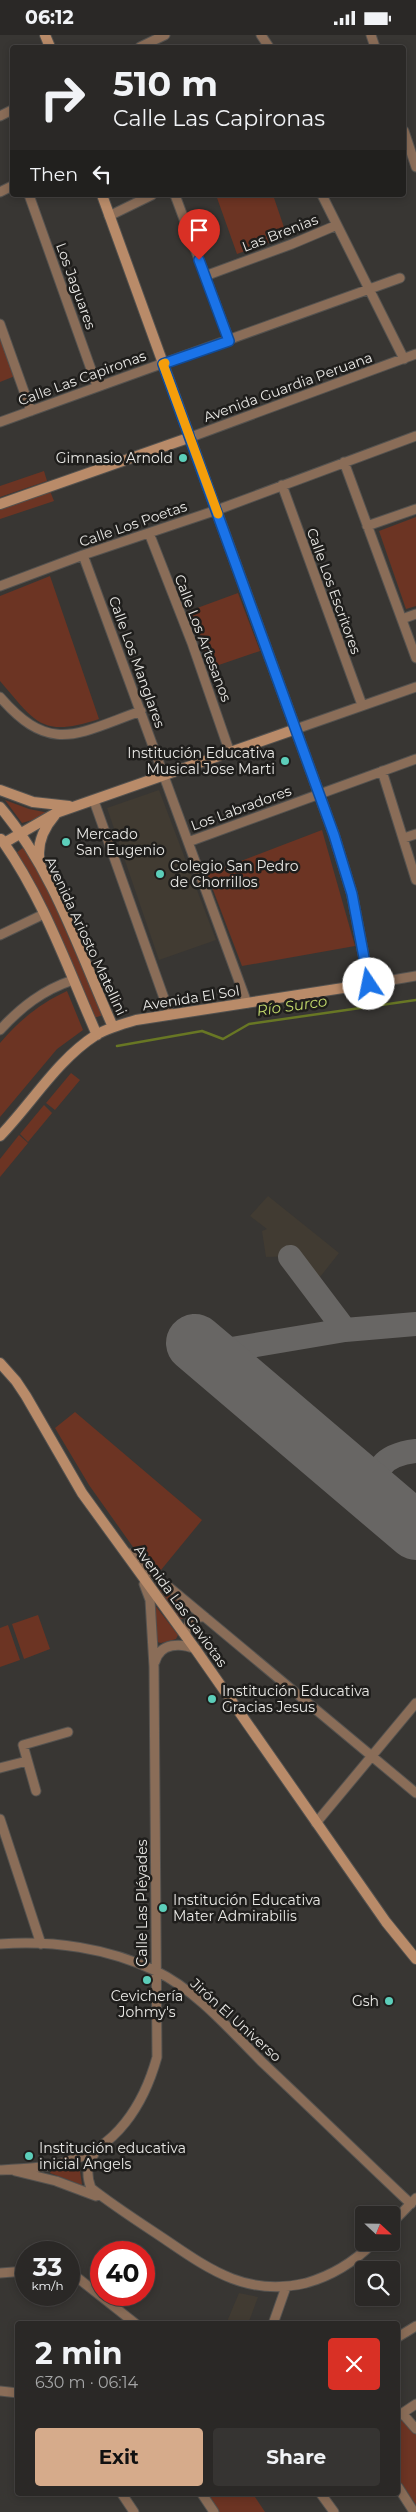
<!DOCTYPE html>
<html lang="en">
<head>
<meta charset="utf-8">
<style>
  body { margin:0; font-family:Montserrat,sans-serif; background:#363432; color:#f1f3f6; height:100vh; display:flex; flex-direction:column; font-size:19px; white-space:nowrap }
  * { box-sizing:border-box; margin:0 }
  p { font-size:16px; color:#a5a6a7 }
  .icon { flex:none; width:28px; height:28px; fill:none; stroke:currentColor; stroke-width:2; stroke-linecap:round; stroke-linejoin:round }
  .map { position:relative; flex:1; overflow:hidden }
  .side { position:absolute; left:15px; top:2286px; width:385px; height:175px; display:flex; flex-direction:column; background:#2a2826; border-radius:5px; box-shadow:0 2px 8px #0003,0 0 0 1px #464443 }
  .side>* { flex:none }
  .hud { position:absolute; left:10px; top:10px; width:396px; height:152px; border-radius:5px; box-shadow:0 2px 8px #0003,0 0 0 1px #464443; background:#2a2826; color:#f1f3f6; overflow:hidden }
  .needle { width:32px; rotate:112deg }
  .controls { position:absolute; left:355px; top:2171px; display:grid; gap:10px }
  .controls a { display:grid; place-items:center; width:45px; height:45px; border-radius:5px; background:#2a2826; box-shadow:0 2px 8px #0003,0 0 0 1px #464443; font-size:25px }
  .speed { position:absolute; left:15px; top:2206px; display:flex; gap:10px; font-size:25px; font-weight:700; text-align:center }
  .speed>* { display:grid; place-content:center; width:65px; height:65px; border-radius:50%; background:#2a2826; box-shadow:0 2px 8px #0003,0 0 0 1px #464443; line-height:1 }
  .speed small { font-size:12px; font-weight:400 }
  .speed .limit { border:8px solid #d22; background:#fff; color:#111 }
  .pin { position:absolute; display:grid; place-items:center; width:42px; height:42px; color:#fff; margin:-51px -21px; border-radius:50% 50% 50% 0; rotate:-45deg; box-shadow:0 0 5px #0007 }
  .pin .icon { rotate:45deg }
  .me { position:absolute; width:55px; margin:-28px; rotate:349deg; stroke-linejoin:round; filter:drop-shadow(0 0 4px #0008) }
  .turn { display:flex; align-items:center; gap:18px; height:105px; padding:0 20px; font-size:22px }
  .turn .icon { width:65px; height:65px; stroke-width:2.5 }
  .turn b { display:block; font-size:35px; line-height:42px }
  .then { display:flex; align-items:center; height:48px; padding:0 20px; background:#0003; gap:10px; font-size:19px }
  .round { display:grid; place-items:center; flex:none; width:52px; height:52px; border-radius:5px; background:#363432 }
  .overview { display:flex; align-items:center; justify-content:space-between; height:85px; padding:0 20px }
  h1 { font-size:30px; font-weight:700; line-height:38px }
  .action { display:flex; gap:10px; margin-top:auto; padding:10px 20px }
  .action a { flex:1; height:58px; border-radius:5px; background:#d6ab8b; color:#111; font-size:20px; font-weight:700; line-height:58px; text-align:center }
  .action a+a { background:#363432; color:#f1f3f6 }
  .status { display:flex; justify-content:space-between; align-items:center; height:35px; padding:0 25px; background:#2a2826; direction:ltr }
  .status svg { height:14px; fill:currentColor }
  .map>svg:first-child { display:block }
</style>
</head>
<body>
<div class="status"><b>06:12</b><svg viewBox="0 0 49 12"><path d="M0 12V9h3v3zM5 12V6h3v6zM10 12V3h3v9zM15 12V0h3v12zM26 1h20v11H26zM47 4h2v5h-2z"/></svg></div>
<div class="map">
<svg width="416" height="2477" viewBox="0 0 416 2477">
  <rect width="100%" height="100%" fill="#383633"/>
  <path fill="#413b32" d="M159,755L216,905L159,925L107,773Z
    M268,1161L339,1218L320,1242L296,1221L266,1222L262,1196L267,1194L250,1181Z
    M239,2258L258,2262L248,2289H226Z"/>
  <path fill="#6c3423" d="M216,160H273L287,201L237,219Z
    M0,301L15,341L0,347Z
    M44,436L47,446L0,462V451Z
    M50,456L54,466L0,484V473Z
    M416,482V571L406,574L379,496Z
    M50,541L99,684C42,703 36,688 0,646V561Z
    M238,558L260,616L210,633L189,576Z
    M5,765L29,774L49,778V780L22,788Z
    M322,795L355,911L242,931L207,839Z
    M24,812L45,849L103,980L94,983L16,818Z
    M67,956L83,995L57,1014L0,1082V1008C20,985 39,969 67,956Z
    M71,1038L80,1045L55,1075L46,1068Z
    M44,1070L52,1078L28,1107L20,1099Z
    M19,1100L28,1108L0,1142V1124Z
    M75,1377L202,1485L161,1535L133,1512L89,1450L55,1393Z
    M154,1546L189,1575L186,1582L181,1584L177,1583Z
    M154,1569L178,1600L176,1604L161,1608L157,1607Z
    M38,1580L50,1614L24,1624L12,1589Z
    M8,1590L20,1625L0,1632V1593Z
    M79,2129L82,2150L50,2138L51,2136Z
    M407,2382L416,2394V2470L398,2443V2388Z
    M206,2459H253L265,2477H218Z"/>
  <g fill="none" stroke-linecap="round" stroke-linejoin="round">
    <path stroke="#687724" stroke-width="2.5" d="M117,1011L202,996L223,1004L249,989L416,965"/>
    <path stroke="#686664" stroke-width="24" d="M290,1222L345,1295
      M208,1318L345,1295L416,1289
      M380,1467C369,1434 384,1420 416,1416"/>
    <path stroke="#686664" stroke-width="58" d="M195,1308L416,1496"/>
    <g stroke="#54524f" stroke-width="11">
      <path id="street" d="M261,0L269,12
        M371,0L375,12
        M140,12L165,0
        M0,81L12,75
        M404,96L416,132
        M0,157L12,151
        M29,160L97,351
        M175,160L229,305
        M322,160L404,324
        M109,181L152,160
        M205,241L292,209L337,190
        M0,289L31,376
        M0,387L400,243
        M191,402L416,319
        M344,427L416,623
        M282,450L362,670
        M367,491L416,474
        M149,498L192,608L230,718
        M83,520L247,968
        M0,551L83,520L217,475L416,401
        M402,584L416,579
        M0,662C51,721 78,698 141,676
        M296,694L416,652
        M382,736L416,845
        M94,766L170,980
        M404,803L416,799
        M188,807L416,724
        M0,900L44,879
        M369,949L416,941
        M0,995C21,972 43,955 73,945
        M128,1518L416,1758
        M185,1600L190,1586L198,1582H205
        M155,1627C160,1607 181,1608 196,1614
        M0,1733L27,1726
        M36,1756L23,1710L68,1697
        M0,1784L41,1909
        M316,1788L416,1668
        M0,1909C52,1905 108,1913 156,1936C197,1956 230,1995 262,2027C312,2074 361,2122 411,2169
        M97,2114C88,2128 85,2137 91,2153C114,2171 139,2187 163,2203C210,2235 247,2262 306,2248C331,2241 355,2226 373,2208
        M0,2135C21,2134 45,2133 65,2127C116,2115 144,2069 157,2022L154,1632L150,1565L144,1549
        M15,2136L56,2146L96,2161
        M391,2189L416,2163
        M69,2236L136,2289
        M0,2238L26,2236
        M273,2289L286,2252
        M398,2302L416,2291
        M0,2356L18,2358
        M402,2378L416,2394
        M398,2381L416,2369
        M398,2452L414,2477
        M122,2459L134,2477
        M202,2459L214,2477
        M321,2459L334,2477"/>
    </g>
    <g stroke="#54524f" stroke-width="12">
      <path id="secondary" d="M45,0L50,12
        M0,469L191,402
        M0,755L33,767L69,771
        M0,772C53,834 80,918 113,992
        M1,804C43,862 68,934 97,1000
        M4,808L56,778L296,694
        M40,828C36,809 43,794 55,780
        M0,1101C32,1068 57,1025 96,1000C108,993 122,989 136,985L369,949L352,859L334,800L102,160
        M0,1328L16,1346L26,1361L82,1458L196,1615L386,1887L416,1924"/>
    </g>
    <use href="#street" stroke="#8a6d58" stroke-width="9"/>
    <use href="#secondary" stroke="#b98b69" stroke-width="10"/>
  </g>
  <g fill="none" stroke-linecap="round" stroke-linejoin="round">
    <g stroke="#114b97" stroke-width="12">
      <path id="route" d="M199,225L229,306L163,329L334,800L352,859L369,949"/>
    </g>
    <use href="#route" stroke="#1a73e8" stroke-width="9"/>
    <path stroke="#f59e0b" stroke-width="9" d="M165,328L163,329L218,479"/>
  </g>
  <g fill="#5cceba" stroke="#1f1e1c" stroke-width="2">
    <circle cx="183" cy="423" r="5"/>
    <circle cx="285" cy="726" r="5"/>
    <circle cx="66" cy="807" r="5"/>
    <circle cx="160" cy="839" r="5"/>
    <circle cx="212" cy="1664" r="5"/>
    <circle cx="163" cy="1873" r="5"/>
    <circle cx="147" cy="1945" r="5"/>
    <circle cx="389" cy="1966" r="5"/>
    <circle cx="29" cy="2121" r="5"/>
  </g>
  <g text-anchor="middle" stroke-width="5" stroke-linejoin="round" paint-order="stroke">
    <g font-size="14" fill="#e9e8e5" stroke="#1f1e1c">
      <text transform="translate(280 198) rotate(-21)" y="5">Las Brenias</text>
      <text transform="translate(76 251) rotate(70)" y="5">Los Jaguares</text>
      <text transform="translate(82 343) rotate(-20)" y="5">Calle Las Capironas</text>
      <text transform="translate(288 352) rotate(-20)" y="5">Avenida Guardia Peruana</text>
      <text transform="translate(133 489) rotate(-19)" y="5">Calle Los Poetas</text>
      <text transform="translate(334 556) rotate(70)" y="5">Calle Los Escritores</text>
      <text transform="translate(203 603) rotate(69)" y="5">Calle Los Artesanos</text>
      <text transform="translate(137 627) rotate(70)" y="5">Calle Los Manglares</text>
      <text transform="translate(241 773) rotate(-20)" y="5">Los Labradores</text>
      <text transform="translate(86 901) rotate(65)" y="5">Avenida Ariosto Matellini</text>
      <text transform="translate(191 963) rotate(-9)" y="5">Avenida El Sol</text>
      <text transform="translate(181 1571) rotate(54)" y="5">Avenida Las Gaviotas</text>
      <text transform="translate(142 1868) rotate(-90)" y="5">Calle Las Pléyades</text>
      <text transform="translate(236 1985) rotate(42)" y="5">Jirón El Universo</text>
    </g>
    <g font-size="14" fill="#e9e8e5" stroke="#1f1e1c" text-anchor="start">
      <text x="173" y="428" text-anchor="end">Gimnasio Arnold</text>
      <text x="275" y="723" text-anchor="end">Institución Educativa<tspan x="275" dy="16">Musical Jose Marti</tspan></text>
      <text x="76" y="804">Mercado<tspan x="76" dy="16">San Eugenio</tspan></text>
      <text x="170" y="836">Colegio San Pedro<tspan x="170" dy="16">de Chorrillos</tspan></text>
      <text x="222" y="1661">Institución Educativa<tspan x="222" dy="16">Gracias Jesus</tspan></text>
      <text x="173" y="1870">Institución Educativa<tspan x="173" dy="16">Mater Admirabilis</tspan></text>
      <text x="147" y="1966" text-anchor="middle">Cevichería<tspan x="147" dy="16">Johmy's</tspan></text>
      <text x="379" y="1971" text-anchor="end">Gsh</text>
      <text x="39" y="2118">Institución educativa<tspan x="39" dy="16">inicial Angels</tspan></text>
    </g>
    <g font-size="15" font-style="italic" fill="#c2d96b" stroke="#1f1e1c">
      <text transform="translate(292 971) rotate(-8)" y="5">Río Surco</text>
    </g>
  </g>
</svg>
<div class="controls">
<a><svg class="needle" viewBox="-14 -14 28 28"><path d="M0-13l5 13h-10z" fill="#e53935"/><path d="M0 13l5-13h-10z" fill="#a5a6a7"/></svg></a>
<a><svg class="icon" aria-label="search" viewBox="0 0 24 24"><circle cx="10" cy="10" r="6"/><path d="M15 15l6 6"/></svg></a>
</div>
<div class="speed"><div>33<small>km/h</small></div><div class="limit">40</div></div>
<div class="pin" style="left:199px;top:225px;background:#d93025"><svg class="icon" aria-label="arrive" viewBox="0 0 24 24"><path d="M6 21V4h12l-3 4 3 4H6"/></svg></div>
<svg class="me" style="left:369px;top:949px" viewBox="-20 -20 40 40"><circle r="19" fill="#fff"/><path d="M0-13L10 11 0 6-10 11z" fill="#1a73e8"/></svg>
<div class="hud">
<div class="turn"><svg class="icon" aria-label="right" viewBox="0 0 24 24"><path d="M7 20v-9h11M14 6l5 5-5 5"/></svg><div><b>510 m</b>Calle Las Capironas</div></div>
<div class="then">Then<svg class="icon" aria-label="left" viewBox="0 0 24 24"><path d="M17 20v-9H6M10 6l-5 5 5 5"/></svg></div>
</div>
<section class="side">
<div class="overview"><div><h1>2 min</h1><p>630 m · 06:14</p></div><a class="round" style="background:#d93025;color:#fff"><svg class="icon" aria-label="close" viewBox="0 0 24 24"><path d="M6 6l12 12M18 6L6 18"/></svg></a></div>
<div class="action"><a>Exit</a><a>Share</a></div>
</section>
</div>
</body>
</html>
